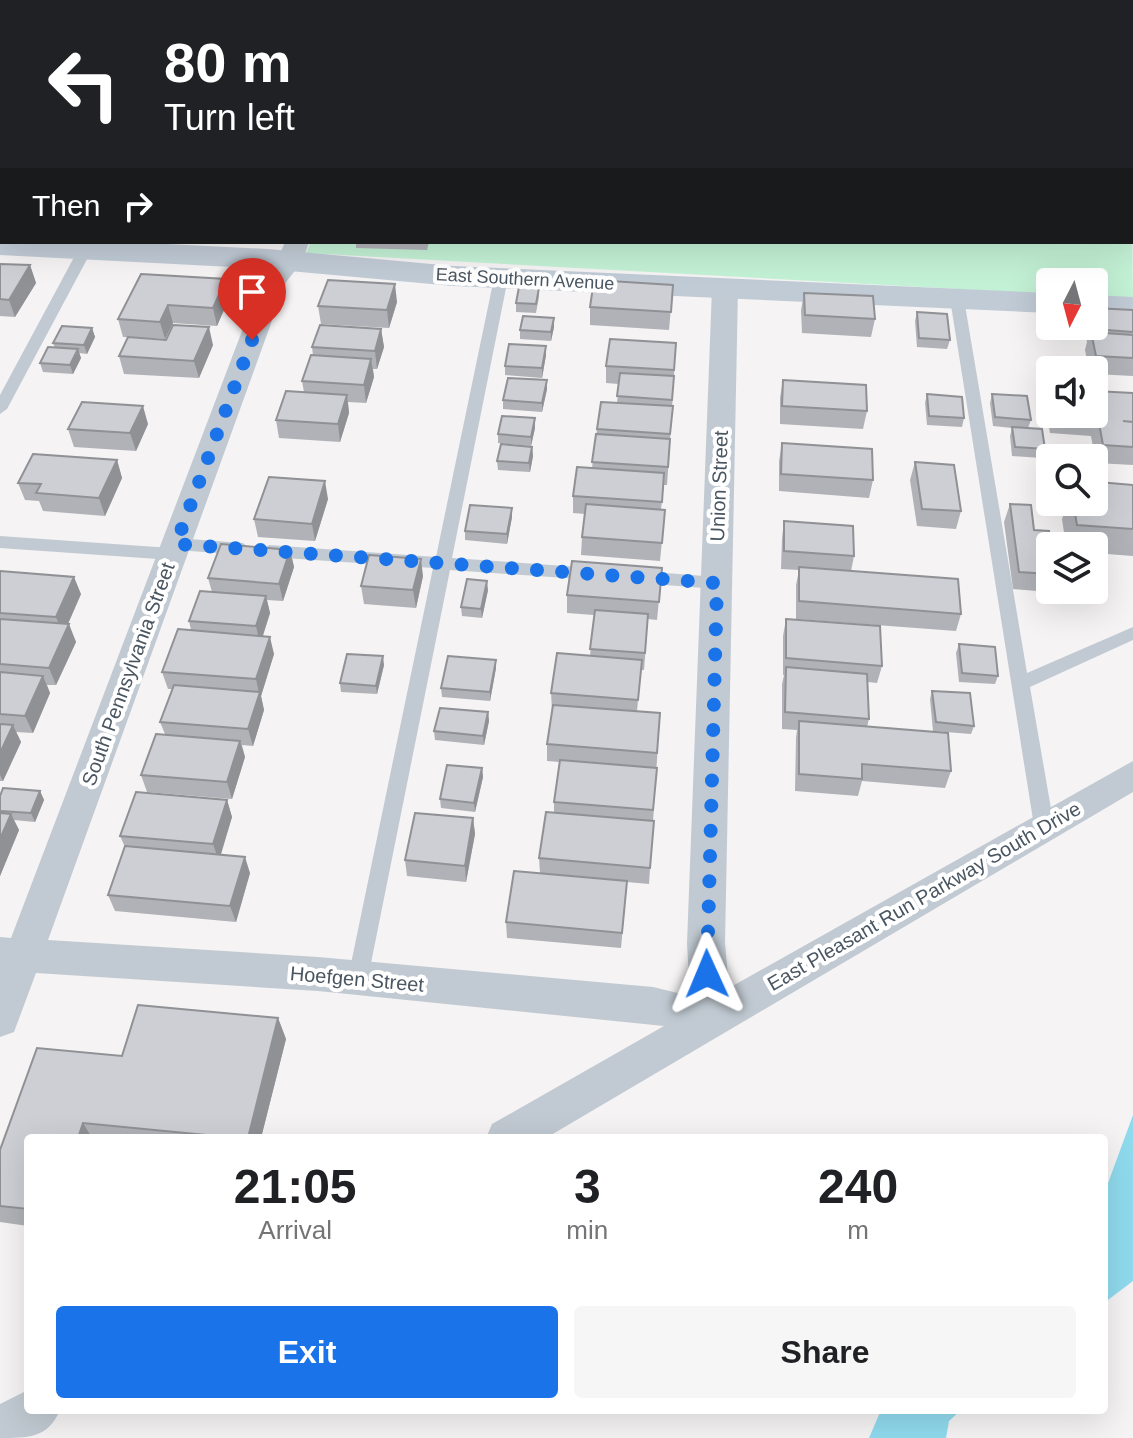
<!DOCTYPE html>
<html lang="en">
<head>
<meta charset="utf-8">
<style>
  body { margin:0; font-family:Arial,sans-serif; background:#f6f6f6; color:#202124; height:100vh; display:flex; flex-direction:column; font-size:30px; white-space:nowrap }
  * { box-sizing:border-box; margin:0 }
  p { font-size:26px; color:#757577 }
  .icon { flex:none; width:44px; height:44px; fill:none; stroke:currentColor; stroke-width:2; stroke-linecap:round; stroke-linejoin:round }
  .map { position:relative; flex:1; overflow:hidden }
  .side { position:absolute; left:24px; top:1134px; width:1084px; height:280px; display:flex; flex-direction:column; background:#fff; border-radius:8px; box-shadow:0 8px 32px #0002 }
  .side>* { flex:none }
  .top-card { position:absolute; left:0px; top:0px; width:1134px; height:244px; box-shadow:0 8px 32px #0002; background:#202124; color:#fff; overflow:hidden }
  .needle { width:52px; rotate:186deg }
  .fabs { position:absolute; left:1036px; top:268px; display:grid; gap:16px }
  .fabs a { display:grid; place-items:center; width:72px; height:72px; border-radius:8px; background:#fff; box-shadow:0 8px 32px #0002; font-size:40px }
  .pin { position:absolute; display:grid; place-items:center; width:68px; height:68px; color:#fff; margin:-82px -34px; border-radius:50% 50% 50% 0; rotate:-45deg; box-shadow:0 0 8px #0007 }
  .pin .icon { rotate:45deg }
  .me { position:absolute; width:88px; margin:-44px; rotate:359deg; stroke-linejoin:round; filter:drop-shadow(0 0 6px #0008) }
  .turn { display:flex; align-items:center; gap:28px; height:168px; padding:0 32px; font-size:36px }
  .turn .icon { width:104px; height:104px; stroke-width:2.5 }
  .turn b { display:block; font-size:56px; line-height:68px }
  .then { display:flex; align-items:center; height:76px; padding:0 32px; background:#0003; gap:16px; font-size:30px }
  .eta { display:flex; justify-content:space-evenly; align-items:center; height:136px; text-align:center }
  .eta b { font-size:48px; font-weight:700; line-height:56px }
  .primary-button { display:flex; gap:16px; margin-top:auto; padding:16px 32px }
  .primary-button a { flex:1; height:92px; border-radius:8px; background:#1a73e8; color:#fff; font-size:32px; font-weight:700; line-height:92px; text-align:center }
  .primary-button a+a { background:#f6f6f6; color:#202124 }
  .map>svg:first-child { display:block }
</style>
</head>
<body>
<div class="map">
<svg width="1133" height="1438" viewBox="0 0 1133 1438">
  <rect width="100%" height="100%" fill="#f5f3f3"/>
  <path fill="#c3f1d5" d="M403,0H1072V2H402Z
    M1132,220L1133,298L1094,296V282H1050V294L306,253L311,242H1132Z"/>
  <path fill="#90daee" d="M1133,1115V1281L1104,1303V1194Z
    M881,1410H961L949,1421L946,1438H869Z"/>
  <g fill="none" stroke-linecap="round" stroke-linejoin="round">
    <path fill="#c1cad2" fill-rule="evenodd" d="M788,0H827L828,2H789Z
      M1132,135H1133V143H1132Z
      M0,152H2V160H0Z
      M86,244L93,248L7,409L0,414V395L79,248Z
      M501,274L508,278L452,558L594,568L602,574L594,580L450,570L368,978L365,985L358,987L351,985L348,978L433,568L269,557L261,551L269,545L436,557L494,278Z
      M957,295L964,299L1027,673L1133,627V640L1030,687L1054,826L1051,832L1044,834L1037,832L1034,826L950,299Z
      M0,536L171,548L168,544L176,538L243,543L251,549L243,555L177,550L180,554L172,560L0,548Z
      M640,571L717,577L725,583L717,589L640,583L632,577Z"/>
    <path fill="#c1cad2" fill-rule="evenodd" d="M314,0H382L383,2H315Z
      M1132,17H1133V29H1132Z
      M285,242H309L302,262L286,282L48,940L318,957L653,987L690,996L687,943L712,288L725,280L738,288L725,943L729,988L1133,761V792L546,1138H486L492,1124L664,1026L318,991L36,973L14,1032L0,1037V937L11,938L261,281L277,261Z
      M28,1390V1410H60C48,1438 29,1438 0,1438V1404Z"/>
    <path fill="#c1cbd6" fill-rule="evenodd" d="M1087,0H1113L1114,2H1088Z
      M1132,92L1133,93V113L1132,112Z
      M0,235L2,242H128L268,249L453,266L1050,293V313L453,286L268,269L0,255Z
      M1094,295L1133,297V317L1094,315Z"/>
  </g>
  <path fill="#b0b2b7" d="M0,174L2,178V226H0Z
    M356,242H429L427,250L356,248Z
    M0,264L30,265L36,283L15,317L0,316Z
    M141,274L230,296L217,326L173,323L165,339L123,337L118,319Z
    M673,285L669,330L590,325V307Z
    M539,288V297L536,313L516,312V303Z
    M804,293L875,319L871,337L802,333L801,310Z
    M397,302L389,328L321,324L318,306Z
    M1133,310V376L1094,374V370H1089L1085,350L1087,342L1084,326H1094Z
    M917,312L950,340L947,349L917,347L915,321Z
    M554,318V327L551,341L520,339V330Z
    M92,328L95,337L87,354L79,353L81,358L73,374L43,372L40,363L55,348L53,343Z
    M381,329L384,347L377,369H373L374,377L366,403L348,402L349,413L340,442L279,438L276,420L304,392L302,381L313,356L312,347Z
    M676,343L669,457L667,485H664L661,509L665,510L660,561L581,555L582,537L585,514L573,513V496L592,468L597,429L617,403L619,384L606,383V366Z
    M213,345L199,378L124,374L119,356Z
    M546,355L542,378L505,375V366Z
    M547,380V389L542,412L503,409V400Z
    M783,380L867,411L863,429L780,424V398Z
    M1050,390V414H1094L1133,393V465L1096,463L1091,436L1050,433L1045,406Z
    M927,394L964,418L962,427L927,425L925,403Z
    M992,394L1031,420L1028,428L1045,449L1042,458L1012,456L1010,436L1012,428L993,426L990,403Z
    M535,418V428L531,446L498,443V434Z
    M148,424L136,451L74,447L68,429Z
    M782,443L873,480L869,498L779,491V461Z
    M532,447L533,456L530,472L498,470L497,461Z
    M117,460L122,478L105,516L43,511L39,501L25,500L18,483Z
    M915,462L961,511L956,529L917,526L910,480Z
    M1098,482L1133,485V556L1094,553V546H1066L1062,519L1068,502H1094V492Z
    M328,499L315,541L258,537L254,519Z
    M1010,504L1050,546L1049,592L1013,589L1004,522Z
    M512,517L507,544L465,540V531Z
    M784,521L854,556L851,571L961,614L956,631L796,619V585L799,570L781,569L782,538Z
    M290,550L294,567L283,601L267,600L270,613L263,636L274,654L261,696L264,710L253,746L242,745L245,757L232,799L147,792L141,775L165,734L160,722L172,689H168L162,672L191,630L189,621L212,592L208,578Z
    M662,568L657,620L648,619L644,670H641L637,711L660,713L649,884L627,882L621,948L507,938L506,922L540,873L539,858L554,813V802L560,762L547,761V744L552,710L551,693L590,656L594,615L567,613V595Z
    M0,571L81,594L68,624L76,642L56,685H47L50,693L33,733L16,732L21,742L3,781H0Z
    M423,576L416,608L364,604L361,586Z
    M488,590L482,618L462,616L461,607Z
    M786,619L882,666L877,683L868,682L869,719L867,727L951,771L945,788L862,781L858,796L795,791L796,738L797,730L782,729V684L784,675H783V636Z
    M959,644L998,676L995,684L959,682L956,653Z
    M384,665L377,694L341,692L340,683Z
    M496,668L490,701L442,697L441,688Z
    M932,691L974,726L971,734L933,731L930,699Z
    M488,712L489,721L484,745L435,740L434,731Z
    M482,768L483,777L475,812L441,808L440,799Z
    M40,791L44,800L35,822L14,820L19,830L0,876V796Z
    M227,800L232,817L220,855L250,873L236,922L115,911L108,895L125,847L120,836Z
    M473,818L475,834L466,882L407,876L405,860Z
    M278,1018L286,1039L261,1138H28V1226L0,1222V1150L122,1056Z"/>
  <path fill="#909195" d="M1,23L2,33L0,35V24Z
    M30,265L36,283L15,317L9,300Z
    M226,279L230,296L217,326L213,308Z
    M395,284L397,302L389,328L387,310Z
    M168,305L173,323L165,339L160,322Z
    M554,318V327L551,341V332Z
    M209,327L213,345L199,378L194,361Z
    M92,328L95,337L87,354L84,345Z
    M381,329L384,347L377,369L375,351Z
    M546,346V355L542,378V368Z
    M78,349L81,358L73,374L70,365Z
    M371,359L374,377L366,403L364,385Z
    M547,380V389L542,412V403Z
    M347,395L349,413L340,442L338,424Z
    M143,406L148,424L136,451L130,433Z
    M535,418V428L531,446V437Z
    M532,447L533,456L530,472L529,463Z
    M117,460L122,478L105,516L99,498Z
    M325,481L328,499L315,541L312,524Z
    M512,508V517L507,544V534Z
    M290,550L294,567L283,601L279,584Z
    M421,559L423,576L416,608L413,590Z
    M74,577L81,594L63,635L56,617Z
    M487,581L488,590L482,618L481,609Z
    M266,596L270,613L260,644L256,626Z
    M69,624L76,642L56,685L49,668Z
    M270,637L274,654L261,696L264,710L253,746L248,729L259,693L256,679Z
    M383,656L384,665L377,694L376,686Z
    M496,660V668L490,701V692Z
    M43,676L50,693L33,733L25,716Z
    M488,712L489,721L484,745L483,736Z
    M13,725L21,742L3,781L0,775V753Z
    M240,741L245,757L232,799L227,782Z
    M482,768L483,777L475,812L474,803Z
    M40,791L44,800L35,822L31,813Z
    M227,800L232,817L219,861L213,844Z
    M11,814L19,830L0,876V839Z
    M473,818L475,834L466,882L465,866Z
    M245,857L250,873L236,922L230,906Z
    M278,1018L286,1039L261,1138H248Z
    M83,1123L92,1138H78Z"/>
  <path fill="#cdcfd5" stroke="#909195" stroke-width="2" d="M19,0H48L46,2H17Z
    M72,0H100L99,2H71Z
    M126,0H131L169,2H125Z
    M2,178V209H0V181Z
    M0,264L30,265L9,300L0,299Z
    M141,274L226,279L213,308L168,305L160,322L118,319Z
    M328,280L395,284L387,310L318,306Z
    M594,280L673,285L671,312L590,307Z
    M519,287L539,288L536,304L516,303Z
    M804,293L873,296L875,319L805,315Z
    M1094,308L1133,310V332L1094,329Z
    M917,312L947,314L950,340L919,338Z
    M523,316L554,318L551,332L520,330Z
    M173,325L209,327L194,361L119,356L128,337L166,340Z
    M320,325L381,329L375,351L312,347Z
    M62,326L92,328L84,345L53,343Z
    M1091,332L1133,335V358L1096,356Z
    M610,339L676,343L674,370L606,366Z
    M509,344L546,346L542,368L505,366Z
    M48,347L78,349L70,365L40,363Z
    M311,355L371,359L364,385L302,381Z
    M620,373L674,376L672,400L617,396Z
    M508,378L547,380L542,403L503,400Z
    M783,380L866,385L867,411L782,406Z
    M286,391L347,395L338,424L276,420Z
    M1094,391L1133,393V422L1123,421L1133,422V447L1103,445L1098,418L1056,416V414H1094Z
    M927,394L962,397L964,418L929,416Z
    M992,394L1027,396L1031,420L995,417Z
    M82,402L143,406L130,433L68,429Z
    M601,402L673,406L670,434L597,429Z
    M502,416L535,418L531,437L498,434Z
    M1012,427L1042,429L1045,449L1015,447Z
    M596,434L670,439L668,467L592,462Z
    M782,443L872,449L873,480L781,474Z
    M501,444L532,447L529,463L497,461Z
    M33,454L117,460L99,498L36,493L41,484L18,483Z
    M915,462L954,465L961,511L922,509Z
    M577,467L664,473L662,502L573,496Z
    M269,477L325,481L312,524L254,519Z
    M1098,482L1133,485V529L1077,525L1073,502H1094V495H1100Z
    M586,504L665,510L662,543L582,537Z
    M1010,504L1031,505L1034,530L1049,531L1051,546H1050V574L1019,572Z
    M470,505L512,508L507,534L465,531Z
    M784,521L853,526L854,556L784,551Z
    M221,544L290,550L279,584L208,578Z
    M369,555L421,559L413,590L361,586Z
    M572,561L662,568L659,602L567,595Z
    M799,567L958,579L961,614L799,601Z
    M0,571L74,577L56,617L0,613Z
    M467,579L487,581L481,609L461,607Z
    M200,591L266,596L256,626L189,621Z
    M595,610L648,614L645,653L590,649Z
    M0,619L69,624L49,668L0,664Z
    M786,619L880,626L882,666L786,658Z
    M178,629L270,637L256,679L162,672Z
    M959,644L995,647L998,676L962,673Z
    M557,653L642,660L638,700L551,693Z
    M347,654L383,656L376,686L340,683Z
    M448,656L496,660L490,692L441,688Z
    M786,667L867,674L869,719L785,712Z
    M0,672L43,676L25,716L0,714Z
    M174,685L260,692L248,729L160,722Z
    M932,691L970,693L974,726L936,722Z
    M553,705L660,713L657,753L547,744Z
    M440,708L488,712L483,736L434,731Z
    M799,721L948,733L951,771L862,764V779L799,774Z
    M0,724L13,725L0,753Z
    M156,734L240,741L227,782L141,775Z
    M560,760L657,768L653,810L554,802Z
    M447,765L482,768L474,803L440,799Z
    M3,788L40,791L31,813L0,811V796Z
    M136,792L227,800L213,844L120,836Z
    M546,812L654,821L650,868L539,858Z
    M0,813L11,814L0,839Z
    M415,813L473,818L465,866L405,860Z
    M125,846L245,857L230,906L108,895Z
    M514,871L627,881L622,933L506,922Z
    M138,1005L278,1018L248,1138H237L83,1123L78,1138H28V1209L0,1206V1150L37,1048L122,1056Z"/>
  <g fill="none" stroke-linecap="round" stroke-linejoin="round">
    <path stroke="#1a73e8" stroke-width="14" stroke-dasharray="0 25.2" d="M252,340L176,544L717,583L707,974"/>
  </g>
  <g text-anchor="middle" stroke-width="8" stroke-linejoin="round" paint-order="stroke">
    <g font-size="18" fill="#4a5661" stroke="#fff">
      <text transform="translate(525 279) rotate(3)" y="6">East Southern Avenue</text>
    </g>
    <g font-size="20" fill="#4a5661" stroke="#fff">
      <text transform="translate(719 486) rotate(-88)" y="7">Union Street</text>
      <text transform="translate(128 674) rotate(-70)" y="7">South Pennsylvania Street</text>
      <text transform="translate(924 896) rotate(-30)" y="7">East Pleasant Run Parkway South Drive</text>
      <text transform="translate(357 979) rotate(5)" y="7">Hoefgen Street</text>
    </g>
  </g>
</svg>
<div class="fabs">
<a><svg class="needle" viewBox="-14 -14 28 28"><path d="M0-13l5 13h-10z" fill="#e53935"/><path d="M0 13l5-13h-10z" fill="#757577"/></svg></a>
<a><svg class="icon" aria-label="sound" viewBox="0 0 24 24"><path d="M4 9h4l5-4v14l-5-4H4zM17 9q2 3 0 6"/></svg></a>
<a><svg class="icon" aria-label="search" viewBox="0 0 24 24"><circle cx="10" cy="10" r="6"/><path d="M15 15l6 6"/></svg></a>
<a><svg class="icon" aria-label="layers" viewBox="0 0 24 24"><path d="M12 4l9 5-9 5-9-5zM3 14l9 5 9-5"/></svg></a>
</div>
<div class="pin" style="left:252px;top:340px;background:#d93025"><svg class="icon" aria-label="arrive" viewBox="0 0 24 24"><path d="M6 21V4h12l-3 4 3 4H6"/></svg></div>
<svg class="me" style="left:707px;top:974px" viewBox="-20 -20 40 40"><path d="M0-17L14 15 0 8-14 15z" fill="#1a73e8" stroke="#fff" stroke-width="4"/></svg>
<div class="top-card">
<div class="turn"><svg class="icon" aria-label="left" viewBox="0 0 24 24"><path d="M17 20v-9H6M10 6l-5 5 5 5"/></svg><div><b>80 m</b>Turn left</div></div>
<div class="then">Then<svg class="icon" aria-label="right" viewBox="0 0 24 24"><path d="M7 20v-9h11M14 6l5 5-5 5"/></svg></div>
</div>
<section class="side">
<div class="eta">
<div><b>21:05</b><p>Arrival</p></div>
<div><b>3</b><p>min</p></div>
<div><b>240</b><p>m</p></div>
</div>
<div class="primary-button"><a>Exit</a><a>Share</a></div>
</section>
</div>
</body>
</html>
